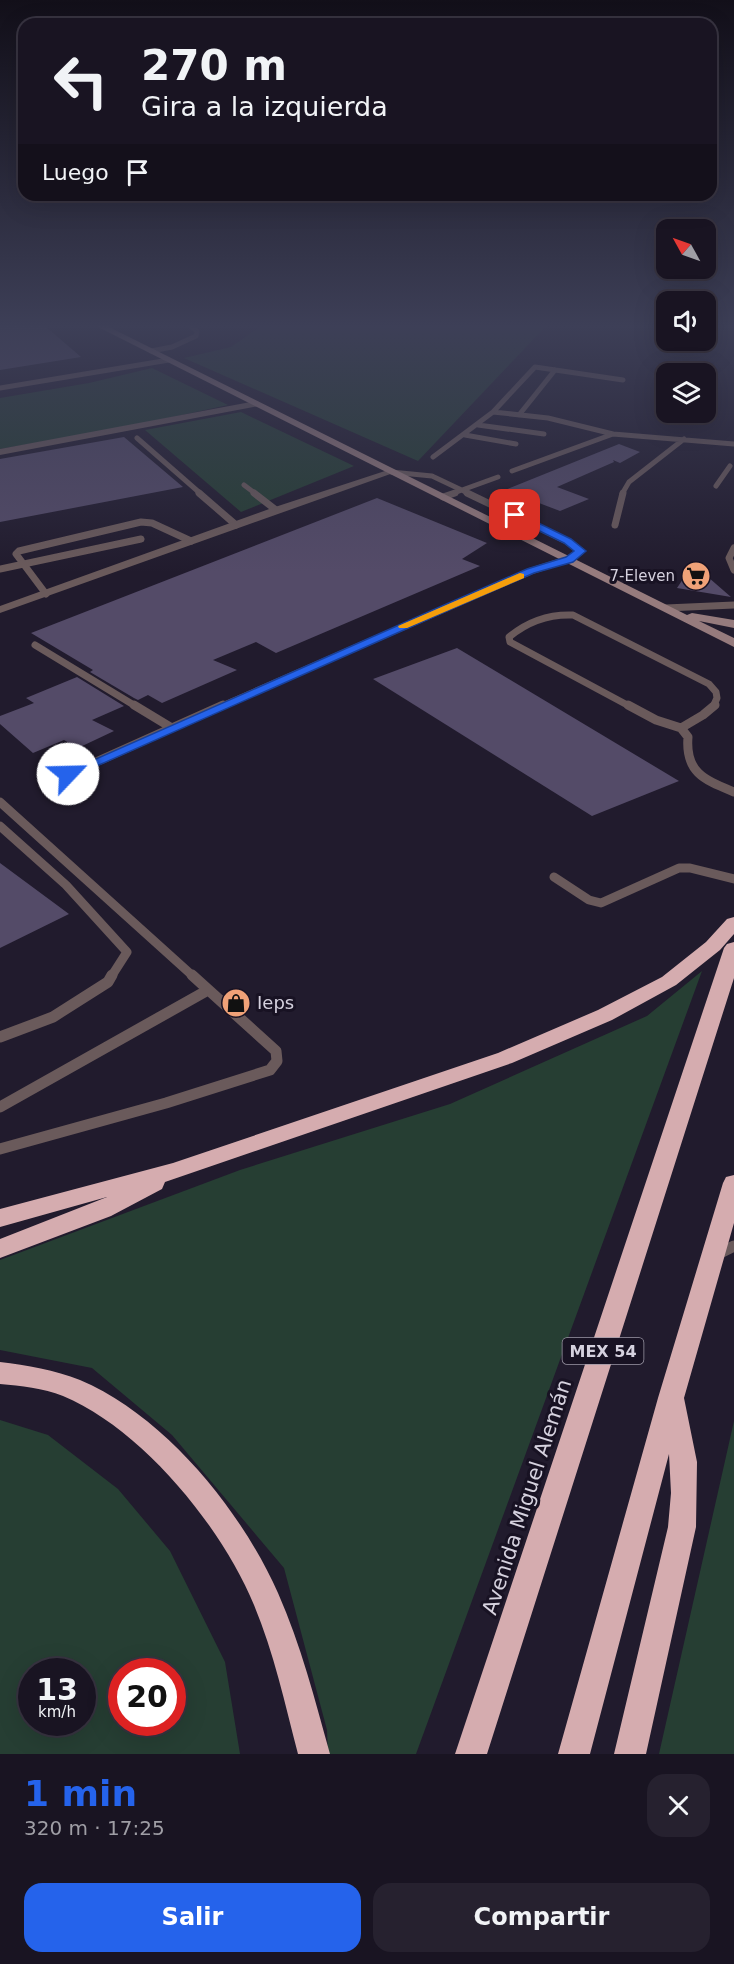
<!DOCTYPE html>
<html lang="es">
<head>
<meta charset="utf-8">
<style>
  body { margin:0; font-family:"DejaVu Sans",sans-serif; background:#26212f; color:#f1f3f6; height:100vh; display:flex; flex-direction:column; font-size:22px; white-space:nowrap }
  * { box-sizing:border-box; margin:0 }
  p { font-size:20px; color:#9f9ea5 }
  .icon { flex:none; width:33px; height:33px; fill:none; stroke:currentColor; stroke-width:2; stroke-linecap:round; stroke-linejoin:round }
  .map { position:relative; height:1754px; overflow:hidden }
  .sheet { display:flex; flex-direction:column; background:#191422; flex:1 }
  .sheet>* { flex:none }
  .hud { position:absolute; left:18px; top:18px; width:699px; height:183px; border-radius:18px; box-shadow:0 6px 24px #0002,0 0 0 2px #373340; background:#191422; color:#f1f3f6; overflow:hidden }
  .needle { width:39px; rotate:310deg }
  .controls { position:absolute; left:656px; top:219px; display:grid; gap:12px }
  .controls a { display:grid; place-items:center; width:60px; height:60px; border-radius:12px; background:#191422; box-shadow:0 6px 24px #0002,0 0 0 2px #373340; font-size:30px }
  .speed { position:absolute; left:18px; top:1658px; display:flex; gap:12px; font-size:30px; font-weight:700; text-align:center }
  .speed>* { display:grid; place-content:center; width:78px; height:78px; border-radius:50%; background:#191422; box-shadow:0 6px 24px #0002,0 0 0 2px #373340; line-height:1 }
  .speed small { font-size:15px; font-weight:400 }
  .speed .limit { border:9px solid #d22; background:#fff; color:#111 }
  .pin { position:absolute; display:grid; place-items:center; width:51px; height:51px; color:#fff; margin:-26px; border-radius:12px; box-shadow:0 3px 9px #0006 }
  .me { position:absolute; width:66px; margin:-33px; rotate:66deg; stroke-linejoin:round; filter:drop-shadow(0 0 4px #0008) }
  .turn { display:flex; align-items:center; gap:21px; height:126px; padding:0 24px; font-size:27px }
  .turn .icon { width:78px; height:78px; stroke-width:2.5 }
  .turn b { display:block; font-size:42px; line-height:51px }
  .then { display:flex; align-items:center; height:57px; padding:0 24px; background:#0003; gap:12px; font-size:22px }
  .round { display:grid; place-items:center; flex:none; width:63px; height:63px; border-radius:18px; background:#26212f }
  .overview { display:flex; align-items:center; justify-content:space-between; height:102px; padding:0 24px }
  h1 { font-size:36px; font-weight:700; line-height:45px; color:#2563eb }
  .button { display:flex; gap:12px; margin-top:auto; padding:12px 24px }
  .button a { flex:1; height:69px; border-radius:18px; background:#2563eb; color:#fff; font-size:24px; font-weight:700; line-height:69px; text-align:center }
  .button a+a { background:#26212f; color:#f1f3f6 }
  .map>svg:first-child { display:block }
</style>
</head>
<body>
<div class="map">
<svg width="734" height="1754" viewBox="0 0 734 1754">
  <rect width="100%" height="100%" fill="#211b2d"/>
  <path fill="#263e33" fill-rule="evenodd" d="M261,326H546L418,461L184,358L231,347Z
    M152,368L228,405L122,428L0,449V398L89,383Z
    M241,412L354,466L241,512L145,430Z
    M702,971L416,1754H328L327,1730L284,1568L172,1435L92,1368L0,1350V1260L240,1170L450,1104L647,1016Z
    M0,1420L48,1435L118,1489L170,1551L225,1662L240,1754H0ZM32,1671H82V1722H32ZM122,1671H172V1722H122Z
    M734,1421V1754H659Z"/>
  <path fill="#544b68" d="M0,326H45L81,357L0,370Z
    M124,437L183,487L0,522V459Z
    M619,444L640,452L620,463L613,460L614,462L557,487L589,499L560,511L505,490Z
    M377,498L487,543L462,559L480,566L276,653L256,642L213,660L237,670L162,703L148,695L138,700L134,698L90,672L93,670L31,633Z
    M693,564L731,597L677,588Z
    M457,648L679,781L592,816L373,679Z
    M77,677L124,706L92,720L114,731L78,748L64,740L33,753L0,724V716L34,703L26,698Z
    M0,863L69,914L0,948Z"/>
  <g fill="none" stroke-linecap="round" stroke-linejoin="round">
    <path stroke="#6a5a5b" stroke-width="5" d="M151,351L172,347L196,336L197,331L190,326
      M0,388L169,360
      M493,412L535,367L623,380
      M519,415L555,370
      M478,425L544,434
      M465,435L516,444
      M137,438L201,494
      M433,457L493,412L548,418L613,434
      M512,471L613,434L734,444
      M391,472L432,476L470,494
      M244,485L256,494
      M716,486L730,466
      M451,494L498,477
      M622,494L629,482L684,439"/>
    <path stroke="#6a5a5b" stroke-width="7" d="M199,493L236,525
      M254,493L276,510
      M443,497L455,493
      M615,525L623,493
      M734,548L729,558L734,570
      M0,569L141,539
      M46,594L16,554L19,551L141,522L152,523L191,541
      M666,608L734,605
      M35,645L137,707
      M220,707L531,571L569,559L581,551L567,541L467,493
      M631,707L510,642L509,637C527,622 549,614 573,615L709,684L716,692L717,698L713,707"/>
    <path stroke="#6a5a5b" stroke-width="9" d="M134,705L172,728
      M628,705L656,720L681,728
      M681,728L688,737C685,773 705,780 734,792
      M681,728L703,715L715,705
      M47,784L223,705
      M0,802L194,977
      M0,826L66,885L127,952L111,977
      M554,877L589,900L601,903L679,868H690L734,879"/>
    <path stroke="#6a5a5b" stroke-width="11" d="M0,1037L53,1017L108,982L112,975
      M0,1107L208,990
      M0,1149L166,1103L270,1070L277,1061L276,1051L192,975
      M718,1254L734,1246"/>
    <path fill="#6a5a5b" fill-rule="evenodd" d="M256,401L259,402V406L0,455V449Z
      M388,470L396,472L0,613V606L272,508Z"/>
    <path fill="#967b7d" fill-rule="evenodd" d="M96,326H107L687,615L692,613L734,620V628L699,621L734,638V647Z"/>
    <path fill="#d5acaf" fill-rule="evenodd" d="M734,917V934L720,950L676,985L612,1020L512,1063L165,1182L162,1189L111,1216L0,1258V1239L107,1197L0,1227V1209L173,1163L498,1053L598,1010L662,977L706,942L727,919Z
      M734,942V978L487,1754H455L724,948L727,944Z
      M734,1175V1223L684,1398L697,1462L696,1527L646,1754H614L668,1527L671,1493L669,1454L590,1754H558L658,1398L723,1183L726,1177Z
      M0,1362C27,1365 55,1370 80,1380C165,1416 241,1510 278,1593C301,1645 315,1700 330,1754H298C285,1704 274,1653 254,1605C222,1527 142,1429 63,1396C43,1388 21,1386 0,1384Z"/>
  </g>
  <linearGradient id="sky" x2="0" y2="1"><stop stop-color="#120f19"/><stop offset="0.57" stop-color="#3d3f57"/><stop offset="1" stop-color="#3d3f57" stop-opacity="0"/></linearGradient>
  <rect width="734" height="572" fill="url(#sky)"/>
  <path fill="#2563eb" stroke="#184099" stroke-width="1.5" d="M511,513H518L571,539L586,551L573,562L534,573L449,610L72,777H63L62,774L442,606L527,569L566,557L574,551L564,543L511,517Z"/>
  <path fill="#f59e0b" d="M520,573L524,574V578L407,628H399L398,626Z"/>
  <defs>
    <g id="supermarket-disc" transform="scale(1.5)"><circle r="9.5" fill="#f0a278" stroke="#181223"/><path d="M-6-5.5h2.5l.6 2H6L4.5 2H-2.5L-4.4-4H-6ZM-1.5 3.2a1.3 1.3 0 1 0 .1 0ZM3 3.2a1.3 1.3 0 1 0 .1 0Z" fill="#111"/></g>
    <g id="shop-disc" transform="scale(1.5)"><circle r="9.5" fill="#f0a278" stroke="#181223"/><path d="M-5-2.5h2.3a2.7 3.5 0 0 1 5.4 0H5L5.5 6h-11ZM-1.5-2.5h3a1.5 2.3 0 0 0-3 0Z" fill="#111"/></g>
  </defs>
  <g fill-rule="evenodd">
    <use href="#supermarket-disc" x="696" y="576"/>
    <use href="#shop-disc" x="236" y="1003"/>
  </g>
  <g text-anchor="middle" stroke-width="6" stroke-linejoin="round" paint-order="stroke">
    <g font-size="15" fill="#d5d1de" stroke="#181223" text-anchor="end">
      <text x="675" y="581">7-Eleven</text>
    </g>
    <rect fill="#181223" stroke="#9c98a6" stroke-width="1.5" x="562.5" y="1338" width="81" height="26" rx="4.5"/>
    <g font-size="16" font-weight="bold" fill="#d5d1de">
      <text x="603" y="1357">MEX 54</text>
    </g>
    <g font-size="18" fill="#d5d1de" stroke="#181223" text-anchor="start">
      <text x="257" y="1009">Ieps</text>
    </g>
    <g font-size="21" fill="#d5d1de" stroke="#181223">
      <text transform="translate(527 1497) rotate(-72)" y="7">Avenida Miguel Alemán</text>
    </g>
  </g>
</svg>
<div class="controls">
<a><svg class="needle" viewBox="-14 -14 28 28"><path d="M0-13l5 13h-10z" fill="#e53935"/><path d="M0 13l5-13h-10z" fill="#9f9ea5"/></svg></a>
<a><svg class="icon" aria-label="sound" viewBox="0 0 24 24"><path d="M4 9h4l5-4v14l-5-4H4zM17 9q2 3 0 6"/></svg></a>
<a><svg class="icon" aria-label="layers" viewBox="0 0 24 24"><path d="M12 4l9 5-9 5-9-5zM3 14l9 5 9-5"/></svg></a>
</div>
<div class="speed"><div>13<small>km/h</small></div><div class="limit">20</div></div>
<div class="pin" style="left:515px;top:515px;background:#d93025"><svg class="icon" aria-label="arrive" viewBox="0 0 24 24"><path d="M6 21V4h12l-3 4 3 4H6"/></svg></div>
<svg class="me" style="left:68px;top:774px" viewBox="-20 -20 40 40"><circle r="19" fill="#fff"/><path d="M0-13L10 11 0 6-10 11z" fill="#2563eb"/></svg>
<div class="hud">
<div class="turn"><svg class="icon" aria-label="left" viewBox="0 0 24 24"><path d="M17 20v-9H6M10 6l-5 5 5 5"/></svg><div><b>270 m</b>Gira a la izquierda</div></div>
<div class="then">Luego<svg class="icon" aria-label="arrive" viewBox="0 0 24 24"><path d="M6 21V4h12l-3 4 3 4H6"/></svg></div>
</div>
</div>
<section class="sheet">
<div class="overview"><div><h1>1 min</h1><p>320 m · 17:25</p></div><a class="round"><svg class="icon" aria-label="close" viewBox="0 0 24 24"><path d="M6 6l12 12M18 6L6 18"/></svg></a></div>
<div class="button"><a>Salir</a><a>Compartir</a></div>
</section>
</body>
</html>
